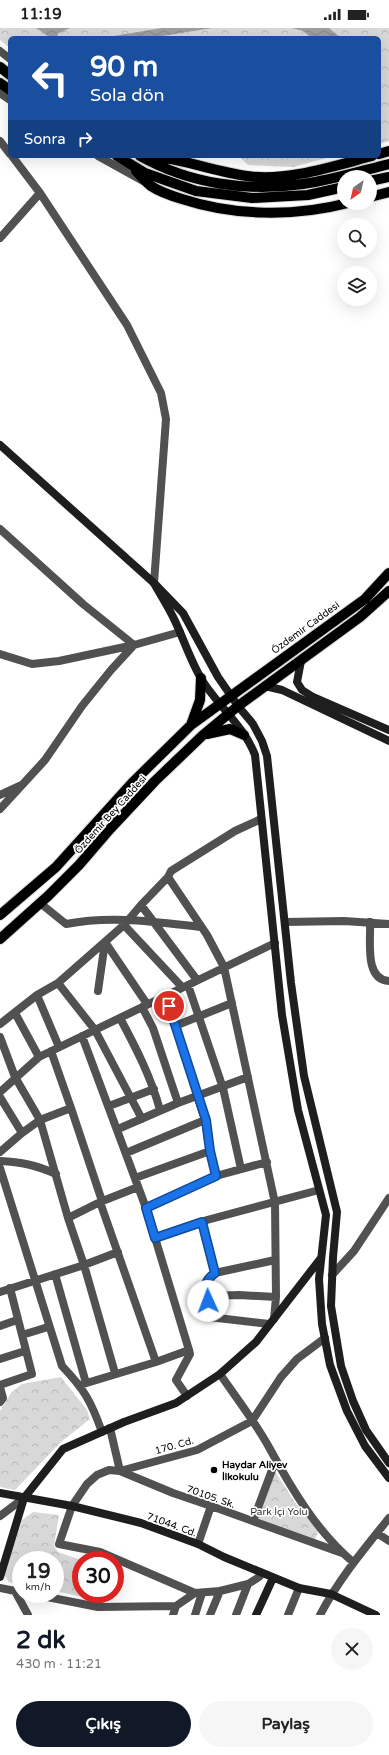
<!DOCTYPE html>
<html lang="tr">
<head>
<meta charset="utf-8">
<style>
  body { margin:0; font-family:"Varela Round",sans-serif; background:#f6f6f6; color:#222; height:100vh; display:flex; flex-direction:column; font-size:15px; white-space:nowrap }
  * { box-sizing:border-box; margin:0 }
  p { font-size:13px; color:#767676 }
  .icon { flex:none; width:22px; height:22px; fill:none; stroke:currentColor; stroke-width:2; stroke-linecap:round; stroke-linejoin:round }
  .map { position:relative; height:1587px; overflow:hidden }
  .side { display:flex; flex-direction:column; background:#fff; flex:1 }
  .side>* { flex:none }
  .guide { position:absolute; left:8px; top:8px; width:373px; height:122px; border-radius:6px; box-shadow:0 4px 16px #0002; background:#1a4fa0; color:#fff; overflow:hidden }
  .needle { width:26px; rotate:214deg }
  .fabs { position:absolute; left:337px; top:142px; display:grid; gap:8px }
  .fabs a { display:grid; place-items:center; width:40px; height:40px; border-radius:50%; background:#fff; box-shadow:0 4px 16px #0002; font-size:20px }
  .speed { position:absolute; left:12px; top:1523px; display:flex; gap:8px; font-size:20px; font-weight:700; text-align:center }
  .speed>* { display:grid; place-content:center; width:52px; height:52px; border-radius:50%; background:#fff; box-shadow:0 4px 16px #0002; line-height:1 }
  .speed small { font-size:10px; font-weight:400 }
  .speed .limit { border:6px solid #d22; background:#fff; color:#111 }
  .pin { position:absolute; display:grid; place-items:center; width:34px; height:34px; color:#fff; margin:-17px; border:2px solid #fff; border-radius:50%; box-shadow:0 1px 4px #0007 }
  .me { position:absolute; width:44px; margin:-22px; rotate:358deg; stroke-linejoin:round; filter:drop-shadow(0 0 3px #0008) }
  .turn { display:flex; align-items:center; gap:14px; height:84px; padding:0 16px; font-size:18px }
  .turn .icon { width:52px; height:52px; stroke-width:2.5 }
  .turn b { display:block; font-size:28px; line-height:34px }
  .then { display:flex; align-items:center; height:38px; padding:0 16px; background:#0003; gap:8px; font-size:15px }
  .round { display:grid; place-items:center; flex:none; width:42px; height:42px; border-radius:21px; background:#f6f6f6 }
  .overview { display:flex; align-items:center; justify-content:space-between; height:68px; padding:0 16px }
  h1 { font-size:24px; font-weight:700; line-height:30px; color:#111827 }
  .primary-button { display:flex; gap:8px; margin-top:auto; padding:8px 16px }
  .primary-button a { flex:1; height:46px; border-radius:24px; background:#111827; color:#fff; font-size:16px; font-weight:700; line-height:46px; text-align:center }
  .primary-button a+a { background:#f6f6f6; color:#222 }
  .status { display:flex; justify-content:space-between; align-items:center; height:28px; padding:0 20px; background:#fff; direction:ltr }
  .status svg { height:11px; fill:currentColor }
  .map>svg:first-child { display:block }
</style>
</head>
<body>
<div class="status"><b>11:19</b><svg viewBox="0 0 49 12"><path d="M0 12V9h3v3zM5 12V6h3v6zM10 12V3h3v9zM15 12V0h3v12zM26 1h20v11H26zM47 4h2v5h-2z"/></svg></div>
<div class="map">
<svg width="389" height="1587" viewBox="0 0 389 1587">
  <defs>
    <pattern id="forest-crowns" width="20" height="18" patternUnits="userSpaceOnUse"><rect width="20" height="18" fill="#d8d8d8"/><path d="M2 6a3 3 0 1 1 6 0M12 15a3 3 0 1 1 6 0" fill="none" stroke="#b8b8b8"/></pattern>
    <pattern id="water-waves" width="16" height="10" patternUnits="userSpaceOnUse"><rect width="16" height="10" fill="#9f9f9f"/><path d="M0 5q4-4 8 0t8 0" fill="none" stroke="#878787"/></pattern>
  </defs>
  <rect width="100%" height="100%" fill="#fff"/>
  <path fill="url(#forest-crowns)" d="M0,0H389V113L379,116V10H10V20L0,12Z
    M239,128H334L293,139L248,137Z
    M61,1349L87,1382L90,1391L61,1414L15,1462L0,1459V1383L11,1365L22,1356Z
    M275,1443L294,1473L319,1503L314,1513L257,1493Z
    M33,1484L59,1487L54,1518L58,1524L81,1532V1566H92V1571L55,1563V1532H21V1557L9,1554L4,1547L22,1492Z"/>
  <path fill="url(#water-waves)" d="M36,0H70L57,6L58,8L63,10H51Z
    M162,0H212L150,10H102Z
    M292,0H329L341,10H312L303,3Z"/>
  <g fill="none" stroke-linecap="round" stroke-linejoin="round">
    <g stroke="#dbdbdb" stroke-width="12">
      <path id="primary" d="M0,39L10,47
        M0,55L10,62
        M379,126L389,123
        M117,128L145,145L196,163L252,170L308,167L344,159
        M140,128C190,156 247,164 303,156C332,152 361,143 389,136
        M143,128C178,129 212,143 247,148C286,154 334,138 372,128
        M136,143C141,148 146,154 151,158C160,164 172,168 182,171C234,188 294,189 348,175
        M370,153L389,149
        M370,169L389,164
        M191,697L200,672L201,650
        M207,706L230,701L244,707
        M0,887L56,839L132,755L191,697L365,571L389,545
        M0,911L48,868L79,837L110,801L155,753L203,707L238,678L360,589L389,563"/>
    </g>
    <path stroke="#515151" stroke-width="8" d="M0,23L10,31
      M0,65L10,72
      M0,113L10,126
      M12,128L40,165L127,297L161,365L166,391L154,555
      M98,128L143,153
      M0,210L40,165
      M0,501L83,576L134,617L111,642L82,678L45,732L0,781
      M0,626L32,636L59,633L134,617L180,604
      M0,767L19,758
      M261,791L235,803L171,843L168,849L207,907L224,939L275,1175L276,1269L274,1291
      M168,849L141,877L197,952
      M40,875L66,896C111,887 156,894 201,899
      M285,894L344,893L389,896
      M370,894C371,912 364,952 389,953
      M124,897L182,959
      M105,914L147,976
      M58,955L95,1002L142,1091
      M188,957L223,1060L241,1141
      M98,963L105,914
      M37,967L59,1019
      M166,967L205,1092L210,1123L216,1148
      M142,979L153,1000L178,1075
      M15,985L39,1029
      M120,990C136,1020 151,1049 160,1082
      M0,996L37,967L58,955L124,897L141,877
      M175,998L232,975
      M82,1008L146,1180L189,1322L190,1326L176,1352L187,1368
      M0,1009L15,1049L40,1092L68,1190
      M0,1064L39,1029L275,915
      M0,1069L22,1105
      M109,1078L154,1061
      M71,1080L102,1173
      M118,1101L178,1075L248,1049
      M0,1124L22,1105L40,1092L71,1080L51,1023
      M126,1125L205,1092
      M0,1133C21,1134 36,1137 56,1146
      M0,1140L62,1338C84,1361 91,1373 102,1404
      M135,1150L210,1123
      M146,1180L216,1148L267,1134
      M202,1194L215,1245
      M155,1210L207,1192L319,1162
      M55,1246L86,1355
      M332,1247L354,1223L389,1170
      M0,1264L84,1237L68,1190L100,1174L138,1159
      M206,1268L239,1267L276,1269
      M269,1296L209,1289C208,1283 209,1278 208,1273C205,1258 201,1255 215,1245L275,1232
      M0,1298L17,1292
      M22,1307L48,1299
      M0,1331L25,1323
      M156,1334L189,1322
      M115,1345L84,1237L118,1224
      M220,1346C237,1371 256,1395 270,1421C291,1460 318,1505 353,1534
      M0,1357L32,1346L10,1260
      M80,1357L156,1334L100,1174
      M0,1359L3,1370L0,1374
      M110,1400L120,1443
      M120,1443L197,1422L252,1393L281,1349L297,1331L325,1310
      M0,1488L24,1470
      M253,1493L275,1434
      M377,1505L389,1513
      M198,1516L211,1478
      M0,1560L20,1564
      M15,1563L28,1587
      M195,1565L100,1524L59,1516L72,1478L87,1456L97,1447L109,1442L120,1443L173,1465L211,1478L342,1525
      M32,1566L98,1579L176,1578L195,1565L220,1563L248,1556L259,1549L262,1545
      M98,1579L99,1566
      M173,1587L176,1578
      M195,1587L202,1565
      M210,1587L220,1563
      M236,1587L248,1556
      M288,1587L299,1560
      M320,1587C339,1551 364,1521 389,1490"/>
    <path stroke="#1e1e1e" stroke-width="8" d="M0,417L154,555
      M301,633L297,654L302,662L313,669L389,702
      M265,658L282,662L389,713
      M389,1435L366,1402L353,1373L341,1338L331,1278L333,1229L337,1184L304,1048L291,955L267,728L262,713L253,696L238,678L218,649L183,585L154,555C161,568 169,580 175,593C184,612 191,634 202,652C218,678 244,698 255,727L282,987L298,1082L326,1187L319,1251L322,1296L330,1337L347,1383L365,1418L389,1450
      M0,1465L72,1478L141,1495L198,1516L224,1529L299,1560L331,1566L376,1587
      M0,1549L24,1470L63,1421L124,1394L176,1375L220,1346L256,1314L321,1230
      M256,1587L273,1550"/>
    <use href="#primary" stroke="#000" stroke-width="10"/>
  </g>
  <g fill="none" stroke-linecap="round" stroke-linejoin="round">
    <g stroke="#114b97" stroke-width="10">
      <path id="route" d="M169,978L206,1092L210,1123L216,1148L146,1180L155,1210L202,1194L215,1245C204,1253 204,1260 208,1273"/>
    </g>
    <use href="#route" stroke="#1a73e8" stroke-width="7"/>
  </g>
  <circle fill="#000" stroke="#fff" stroke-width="1.5" cx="214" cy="1442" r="4"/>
  <g text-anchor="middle" stroke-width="3.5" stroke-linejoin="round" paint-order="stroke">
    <g font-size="10" fill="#000" stroke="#fff">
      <text transform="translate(305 599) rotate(-36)" y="4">Özdemir Caddesi</text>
      <text transform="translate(110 786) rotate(-48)" y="4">Özdemir Bey Caddesi</text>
      <text transform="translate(174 1417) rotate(-16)" y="4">170. Cd.</text>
      <text transform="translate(211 1468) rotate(19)" y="4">70105. Sk.</text>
      <text transform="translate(172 1496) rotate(20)" y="4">71044. Cd.</text>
    </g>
    <g font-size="10" font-weight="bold" fill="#000" stroke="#fff" text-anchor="start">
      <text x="222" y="1440">Haydar Aliyev<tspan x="222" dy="12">İlkokulu</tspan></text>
    </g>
    <g font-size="10" fill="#2f2f2f" stroke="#fff">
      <text x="279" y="1487">Park İçi Yolu</text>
    </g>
  </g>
</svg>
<div class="fabs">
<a><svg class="needle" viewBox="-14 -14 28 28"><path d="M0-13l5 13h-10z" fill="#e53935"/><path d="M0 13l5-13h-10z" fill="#767676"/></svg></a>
<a><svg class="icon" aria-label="search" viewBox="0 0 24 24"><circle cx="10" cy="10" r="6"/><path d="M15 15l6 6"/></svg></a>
<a><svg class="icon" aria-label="layers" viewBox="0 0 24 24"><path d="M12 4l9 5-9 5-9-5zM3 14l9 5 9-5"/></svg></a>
</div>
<div class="speed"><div>19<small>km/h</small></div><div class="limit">30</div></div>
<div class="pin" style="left:169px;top:978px;background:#d93025"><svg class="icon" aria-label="arrive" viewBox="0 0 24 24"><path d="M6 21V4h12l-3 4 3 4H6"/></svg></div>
<svg class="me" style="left:208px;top:1273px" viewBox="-20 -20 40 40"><circle r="19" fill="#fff"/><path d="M0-13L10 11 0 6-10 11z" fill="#1a73e8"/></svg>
<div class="guide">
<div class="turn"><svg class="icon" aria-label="left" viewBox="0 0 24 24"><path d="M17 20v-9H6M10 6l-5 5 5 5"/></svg><div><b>90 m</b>Sola dön</div></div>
<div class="then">Sonra<svg class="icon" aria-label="right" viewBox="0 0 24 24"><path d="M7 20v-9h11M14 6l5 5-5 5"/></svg></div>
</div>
</div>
<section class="side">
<div class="overview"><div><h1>2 dk</h1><p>430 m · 11:21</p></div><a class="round"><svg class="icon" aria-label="close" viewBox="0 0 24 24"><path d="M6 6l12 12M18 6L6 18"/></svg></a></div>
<div class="primary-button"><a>Çıkış</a><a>Paylaş</a></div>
</section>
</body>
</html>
